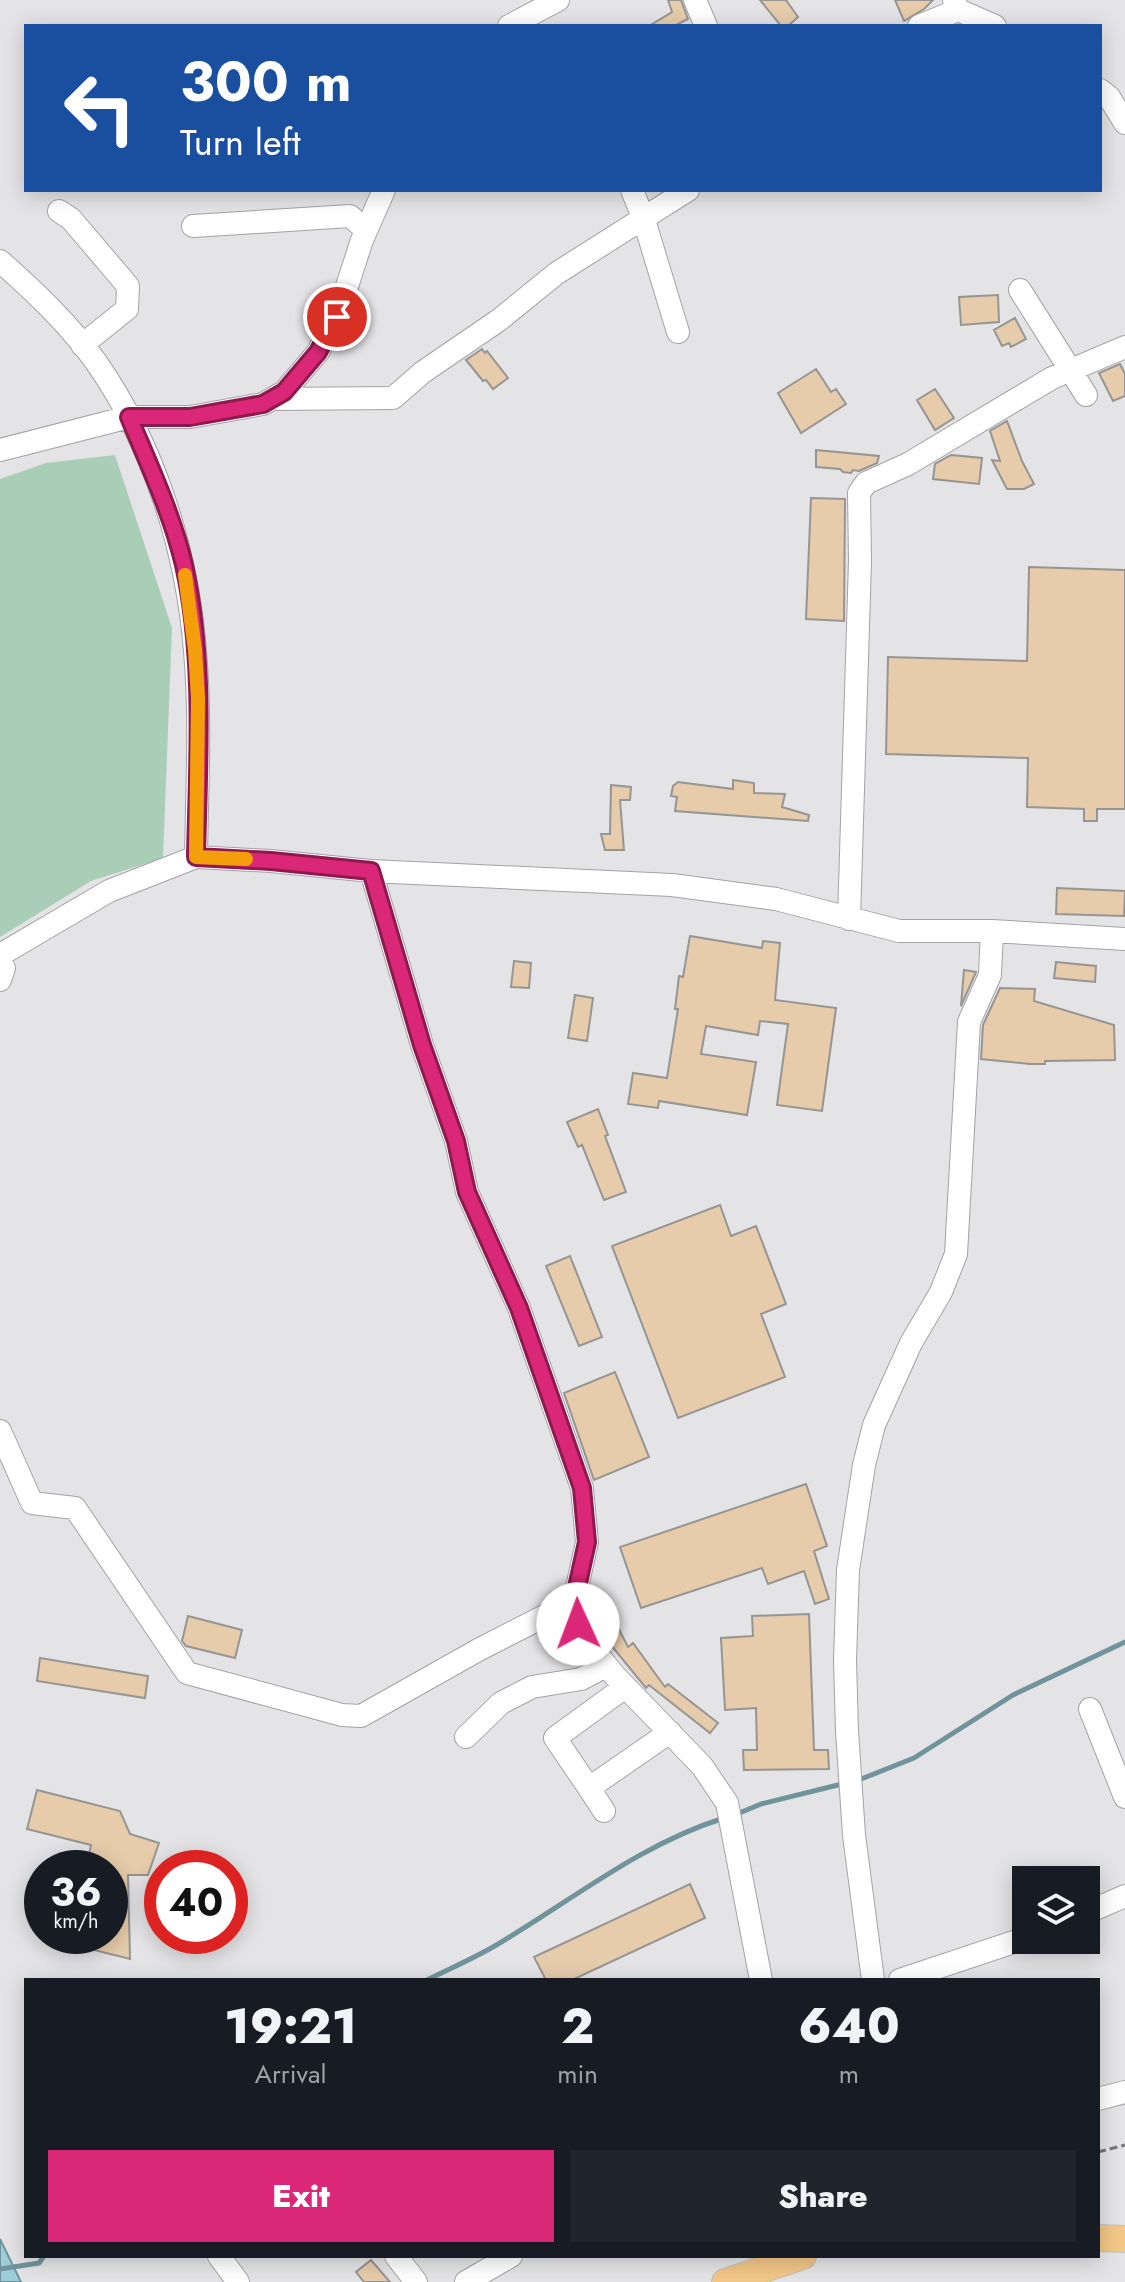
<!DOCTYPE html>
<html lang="en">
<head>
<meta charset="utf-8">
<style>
  body { margin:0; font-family:Jost,sans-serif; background:#20242c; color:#f1f3f6; height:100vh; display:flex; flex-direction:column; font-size:30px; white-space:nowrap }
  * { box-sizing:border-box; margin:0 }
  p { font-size:26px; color:#9ea1a6 }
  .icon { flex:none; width:44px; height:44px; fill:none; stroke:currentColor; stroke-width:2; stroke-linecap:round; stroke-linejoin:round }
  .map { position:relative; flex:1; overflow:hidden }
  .side { position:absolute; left:24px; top:1978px; width:1076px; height:280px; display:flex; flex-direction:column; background:#171b24; border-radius:0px; box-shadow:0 4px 20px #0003 }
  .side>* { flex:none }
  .guide { position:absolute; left:24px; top:24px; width:1078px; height:168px; border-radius:0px; box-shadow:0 4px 20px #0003; background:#1a4fa0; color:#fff; overflow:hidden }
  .tools { position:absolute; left:1012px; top:1866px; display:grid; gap:16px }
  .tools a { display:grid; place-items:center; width:88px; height:88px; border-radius:0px; background:#171b24; box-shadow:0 4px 20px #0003; font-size:40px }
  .speed { position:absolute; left:24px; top:1850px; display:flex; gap:16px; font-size:40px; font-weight:700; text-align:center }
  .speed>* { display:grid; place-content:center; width:104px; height:104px; border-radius:50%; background:#171b24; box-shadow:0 4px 20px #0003; line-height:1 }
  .speed small { font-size:20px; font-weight:400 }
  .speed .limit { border:12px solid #d22; background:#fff; color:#111 }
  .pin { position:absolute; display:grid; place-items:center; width:68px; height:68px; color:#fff; margin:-34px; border:4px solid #fff; border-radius:50%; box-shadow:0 2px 8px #0007 }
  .me { position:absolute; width:88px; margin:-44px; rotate:358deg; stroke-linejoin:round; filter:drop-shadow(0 0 6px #0008) }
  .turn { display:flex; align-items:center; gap:28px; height:168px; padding:0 24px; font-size:36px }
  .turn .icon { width:104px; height:104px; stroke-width:2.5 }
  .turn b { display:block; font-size:56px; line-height:68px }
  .eta { display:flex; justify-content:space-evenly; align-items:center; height:136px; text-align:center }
  .eta b { font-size:48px; font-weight:800; line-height:56px }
  .cta { display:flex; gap:16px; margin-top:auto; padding:16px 24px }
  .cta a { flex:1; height:92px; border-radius:0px; background:#db2777; color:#fff; font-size:32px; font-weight:800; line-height:92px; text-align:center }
  .cta a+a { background:#20242c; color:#f1f3f6 }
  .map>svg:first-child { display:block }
</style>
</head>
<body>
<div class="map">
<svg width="1125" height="2282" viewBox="0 0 1125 2282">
  <rect width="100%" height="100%" fill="#e4e4e6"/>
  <path fill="#aacdb8" d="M115,455L172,628L163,858L91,881L0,937V479L46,463Z"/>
  <path fill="#9ccdd9" stroke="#71949c" stroke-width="2" d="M0,2239L21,2282H0Z"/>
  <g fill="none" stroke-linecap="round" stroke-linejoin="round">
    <path stroke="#71949c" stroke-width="5" d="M856,1781L914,1758L1013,1695L1125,1642
      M737,1814L761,1804L846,1783
      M427,1980C449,1969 472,1959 493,1947C570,1902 638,1845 724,1818
      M0,2269L39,2263L44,2256"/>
  </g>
  <path fill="#e6ccaa" stroke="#969593" stroke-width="2" d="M668,0H681L688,19L674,26H649L672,12Z
    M760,0H786L798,17L788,26H781Z
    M895,0H933L924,9L904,21Z
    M998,295L999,322L961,325L959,297Z
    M1015,318L1026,339L1011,347L1009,343L1002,346L994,330Z
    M482,349L485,353L487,351L508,378L493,389L486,380L483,381L466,360Z
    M1120,364L1125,374V396L1113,401L1099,373Z
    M816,369L831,392L836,389L846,404L801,433L778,393Z
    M935,389L954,418L935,430L917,400Z
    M1007,421L1022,461L1034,484L1024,489H1007L992,460L1000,461L990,431Z
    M816,450L879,456L877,463L859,471L853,470L851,473L843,472L840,469L816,467Z
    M951,455L982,458L979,484L933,479L935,464Z
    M811,498L845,499L844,621L806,619Z
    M1029,567L1125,570V809H1097V821H1084V809L1027,807L1028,758L886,754L888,657L1027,661Z
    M733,780L754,783V793L785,794L782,807L809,815L808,821L675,811L677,797L671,796L673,786L678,782L733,789Z
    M611,785L631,787L630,800H620L624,850H605L601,834H610Z
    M1057,888L1125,891L1124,916L1056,914Z
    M690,936L762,948L763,941L780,943L775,1000L836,1008L822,1111L777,1105L788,1024L760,1021L758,1035L706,1026L701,1054L756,1062L747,1115L659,1101L658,1108L628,1104L633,1073L667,1078L678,1009H675L679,976L683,977Z
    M514,961L531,963L529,988L511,987Z
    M1056,962L1096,966L1095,982L1054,978Z
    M964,970L976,972L961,1006Z
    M1000,988L1035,989L1034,1001L1114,1025L1115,1060L1045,1061V1064H1030L981,1059L983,1025Z
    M575,995L593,998L587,1041L568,1038Z
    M598,1109L608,1135L605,1136L626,1192L604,1200L582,1145L578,1147L567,1122Z
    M720,1205L731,1236L756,1226L786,1304L761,1314L785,1377L678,1418L612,1246Z
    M570,1256L602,1337L579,1346L546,1266Z
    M615,1372L649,1457L594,1480L564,1393Z
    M806,1484L827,1546L814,1551L829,1599L815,1604L804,1571L768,1584L762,1568L641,1608L620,1547Z
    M609,1610L628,1647L633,1643L665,1687L668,1684L718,1723L710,1733L649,1685L646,1688L611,1645L609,1646L592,1619Z
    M809,1614L814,1750H828L829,1769L744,1770L743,1750H757L756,1708L725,1710L721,1638L753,1636L752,1616Z
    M188,1616L242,1630L235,1658L186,1646L182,1641Z
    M40,1658L148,1676L145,1698L37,1681Z
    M37,1790L120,1811L130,1834L159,1843L148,1875H128L130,1959L58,1941V1936H110V1868H86L91,1845L27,1829Z
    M690,1884L705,1918L572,1980H546L534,1957Z
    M371,2260L390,2282H364L356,2272Z"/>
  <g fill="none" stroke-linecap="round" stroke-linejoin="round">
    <g stroke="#a3a3a6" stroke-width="24">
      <path id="minor" d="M695,0L706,26
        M954,0L958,10L995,26
        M509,26L558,0
        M919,26L958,10
        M1100,90L1109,97L1125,123
        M632,190L644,220L678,332
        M59,211L71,219L128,286L127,309L82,345
        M193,226L350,216L366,230
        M0,261C35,292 69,324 96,362C154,445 187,550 195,651C201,719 197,789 196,857
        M1020,290L1086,395
        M272,399L393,398L423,372L499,320L557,273L688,190
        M0,450L129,417H190L263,404L284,392L318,352L337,317L362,240L384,190
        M371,871L422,1045L456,1141L467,1192L519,1308L582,1488L587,1542L574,1601L578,1624L593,1649L615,1676L702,1766L727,1803L761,1980
        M849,919L860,561L859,493L866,483L908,464L1052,378L1125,347
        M0,955L109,891L196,857L271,861L371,871L672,885L776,899L899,931H992L1125,939
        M0,960L4,968L0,980
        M0,1431L32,1503L75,1508L187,1673L342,1715L361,1716L480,1649L574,1601
        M1090,1709L1125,1797
        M466,1737L501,1703L532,1687L581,1679L606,1666
        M589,1788L555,1738L625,1687
        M604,1811L589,1788L670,1732
        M1086,1913L1125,1896
        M873,1980L854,1835L847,1731L845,1660L848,1570L864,1465L874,1425L911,1343L941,1292L956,1254L969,1022L990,975L992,931
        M900,1980L1026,1938
        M1098,2099L1125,2092
        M219,2256L238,2282
        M396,2256L416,2282
        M466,2282L511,2256"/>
    </g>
    <g stroke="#c0c0c1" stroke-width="28">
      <path id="major" d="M1098,2238L1125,2239
        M725,2282L803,2256"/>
    </g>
    <path stroke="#767678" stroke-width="3" stroke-dasharray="8 4" stroke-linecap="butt" d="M1098,2152L1125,2145"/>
    <use href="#minor" stroke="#fff" stroke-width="22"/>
    <use href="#major" stroke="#f2c787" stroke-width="26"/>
  </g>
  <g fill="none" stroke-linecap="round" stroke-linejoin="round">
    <g stroke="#8e194d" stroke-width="20">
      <path id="route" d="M337,317L318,352L284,392L263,404L190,417H129C149,465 172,514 184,565C205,660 198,761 196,857L271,861L371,871L422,1045L456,1141L467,1192L519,1308L582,1488L587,1542L574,1601L578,1624"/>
    </g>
    <use href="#route" stroke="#db2777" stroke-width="14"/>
    <path stroke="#f59e0b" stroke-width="14" d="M185,575L195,650L198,698L196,857L246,859"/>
  </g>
</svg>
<div class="tools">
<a><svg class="icon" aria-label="layers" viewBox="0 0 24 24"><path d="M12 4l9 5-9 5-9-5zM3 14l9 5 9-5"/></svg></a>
</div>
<div class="speed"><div>36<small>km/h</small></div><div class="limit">40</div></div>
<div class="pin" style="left:337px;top:317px;background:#d93025"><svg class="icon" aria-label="arrive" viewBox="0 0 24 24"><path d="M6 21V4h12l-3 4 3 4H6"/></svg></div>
<svg class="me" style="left:578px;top:1624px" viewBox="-20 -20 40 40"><circle r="19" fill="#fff"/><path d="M0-13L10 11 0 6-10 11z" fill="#db2777"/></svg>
<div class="guide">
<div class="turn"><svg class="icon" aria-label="left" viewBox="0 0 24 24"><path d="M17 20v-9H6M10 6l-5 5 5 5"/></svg><div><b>300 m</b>Turn left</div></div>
</div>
<section class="side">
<div class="eta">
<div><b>19:21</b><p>Arrival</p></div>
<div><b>2</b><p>min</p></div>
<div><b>640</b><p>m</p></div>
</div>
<div class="cta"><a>Exit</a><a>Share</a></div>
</section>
</div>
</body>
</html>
